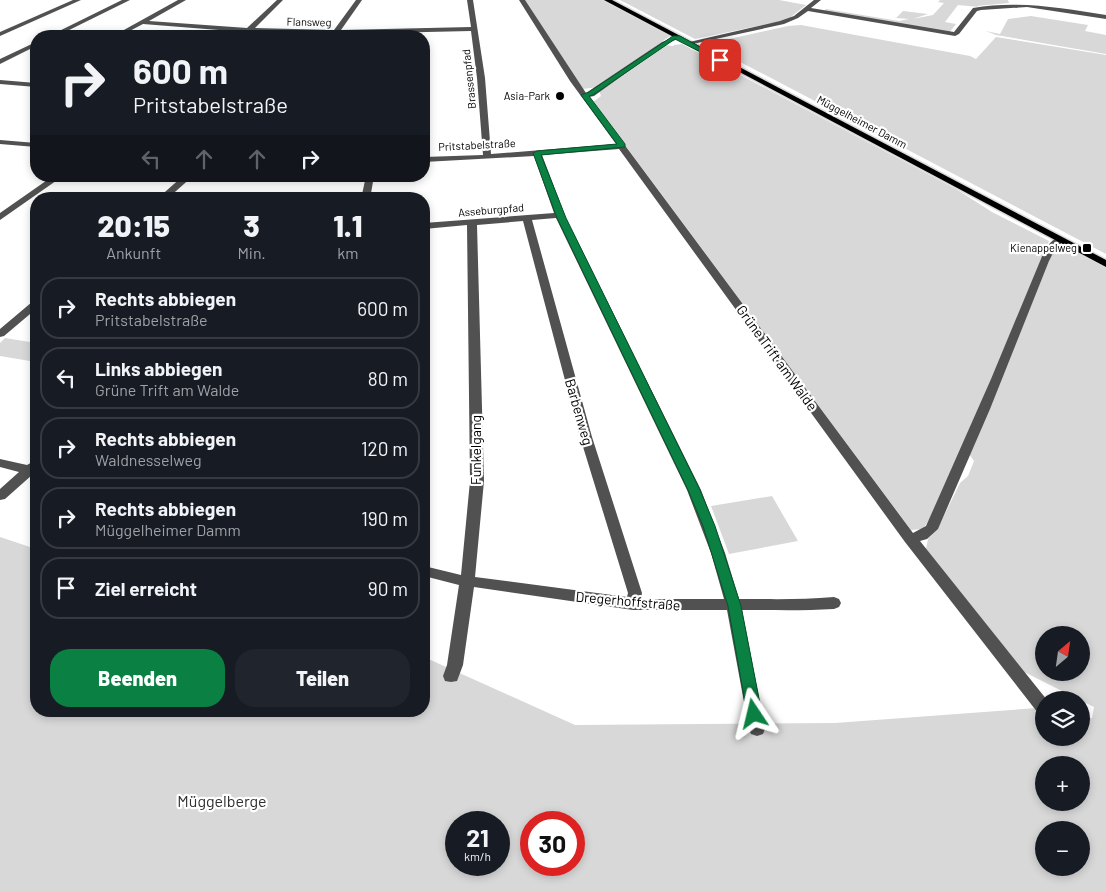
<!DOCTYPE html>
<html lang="de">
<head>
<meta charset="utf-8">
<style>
  body { margin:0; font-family:Barlow,sans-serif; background:#20242c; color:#f1f3f6; height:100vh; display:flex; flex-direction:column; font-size:19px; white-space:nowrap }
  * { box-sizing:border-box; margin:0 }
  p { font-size:16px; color:#9ea1a6 }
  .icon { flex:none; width:28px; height:28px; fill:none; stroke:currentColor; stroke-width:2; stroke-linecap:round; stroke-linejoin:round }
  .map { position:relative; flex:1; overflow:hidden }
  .drawer { position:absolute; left:30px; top:192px; width:400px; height:525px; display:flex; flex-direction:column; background:#171b24; border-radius:20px; box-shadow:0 2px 8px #0003 }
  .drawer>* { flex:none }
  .hud { position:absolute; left:30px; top:30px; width:400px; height:152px; border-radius:20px; box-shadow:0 2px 8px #0003; background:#171b24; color:#f1f3f6; overflow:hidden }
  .needle { width:32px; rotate:29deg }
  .controls { position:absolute; left:1035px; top:626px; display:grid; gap:10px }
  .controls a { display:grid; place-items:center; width:55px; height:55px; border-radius:50%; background:#171b24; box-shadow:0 2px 8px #0003; font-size:25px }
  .speed { position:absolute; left:445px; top:811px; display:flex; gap:10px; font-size:25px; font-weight:700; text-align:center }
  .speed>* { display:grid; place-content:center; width:65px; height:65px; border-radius:50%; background:#171b24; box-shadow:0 2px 8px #0003; line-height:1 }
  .speed small { font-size:12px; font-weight:400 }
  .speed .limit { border:8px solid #d22; background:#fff; color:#111 }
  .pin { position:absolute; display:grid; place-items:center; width:42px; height:42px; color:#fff; margin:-21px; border-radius:10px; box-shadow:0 2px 8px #0006 }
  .me { position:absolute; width:55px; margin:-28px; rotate:350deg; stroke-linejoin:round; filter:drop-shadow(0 0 4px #0008) }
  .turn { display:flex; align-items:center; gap:18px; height:105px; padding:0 20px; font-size:22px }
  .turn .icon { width:65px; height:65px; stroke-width:2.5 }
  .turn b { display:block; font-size:35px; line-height:42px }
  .lanes { display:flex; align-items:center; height:48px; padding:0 20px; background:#0003; justify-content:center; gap:25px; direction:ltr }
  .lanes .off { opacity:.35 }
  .eta { display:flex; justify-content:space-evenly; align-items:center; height:85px; text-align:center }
  .eta b { font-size:30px; font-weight:800; line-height:35px }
  .primary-button { display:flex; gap:10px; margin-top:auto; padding:10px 20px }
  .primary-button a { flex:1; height:58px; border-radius:20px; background:#0b8043; color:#fff; font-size:20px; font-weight:800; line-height:58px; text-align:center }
  .primary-button a+a { background:#20242c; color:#f1f3f6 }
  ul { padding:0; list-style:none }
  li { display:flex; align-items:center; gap:15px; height:62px; margin:0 10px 8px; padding:0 10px; border:2px solid #363941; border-radius:20px }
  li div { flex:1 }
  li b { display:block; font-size:19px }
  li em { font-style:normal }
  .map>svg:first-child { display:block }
</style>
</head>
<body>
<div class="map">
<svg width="1106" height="892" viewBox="0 0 1106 892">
  <rect width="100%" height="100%" fill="#fff"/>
  <path fill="#d8d8d8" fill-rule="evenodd" d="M524,0H602L670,36L598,87L583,89Z
    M620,0H779L806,5L787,20L695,39Z
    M940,0H1008L1009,3L977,6L979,7L958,5L945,22L956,24L949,33L824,11L826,9L899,21L909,19L896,18L903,11L928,14L913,19L933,15L944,3L938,2Z
    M1031,16L1088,25L1085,31L1106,35V54L996,35L986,31L1000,34L1008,19Z
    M801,25L970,56L976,59L996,37L1106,55V254L708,45L711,43L788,26Z
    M682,44L956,189L992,212L1049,241L937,508L923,529L911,530L593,102L601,96L599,91L664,45L673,46L674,45Z
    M1059,245H1063L1106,268V892H0V537L36,549V711H424V657L575,725L835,723L1037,708L1044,718V738H1081V719L1092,718L1094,707L1022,671L926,549L928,539L938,528L960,483L968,476L974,461L969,454L1054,249ZM1044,635H1081V672H1044ZM1044,765H1081V802H1044ZM456,822H499V865H456ZM531,822H574V865H531ZM1044,830H1081V868H1044Z
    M5,338L36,343V362L0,356V343Z
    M772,496L798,541L729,554L711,506Z"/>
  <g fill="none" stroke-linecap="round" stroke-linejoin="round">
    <g stroke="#dbdbdb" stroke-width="3">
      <path id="major" d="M604,0H612L1106,260V267Z"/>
    </g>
    <path fill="#515151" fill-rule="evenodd" d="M73,0H81L0,36V32Z
      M122,0H130L57,36H49Z
      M178,0H186L149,21L247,28L277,0H283L255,28L334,30L356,0H362L341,30L471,27L467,0H473L485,78L491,154L616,144L570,81L519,0H525L586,93L662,42L680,36V38L666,44L594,96L589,97L913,533L926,526L938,499L991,379L1043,254C1047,246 1053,236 1063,238L1065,240L1055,249L1049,261L990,409L938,529L927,539L920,541L1047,700H1044V715L1038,713L905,542L619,149L542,155L566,218L701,490L725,553L739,599C771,599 802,600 834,597L839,599L841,603L839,607L834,609C803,611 773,610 742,610L765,729L763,734L757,736L751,734L749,729L727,610H633L474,587L463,665L457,681L451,682L445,681L443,676L447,665L459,585L424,576V566L461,575L470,481L467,225L424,229V223L554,213L534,156L424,162V157L483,155L477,78L471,31L338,34L336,36H330L331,34L251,32L246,35L244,34V32L143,24L120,36H113ZM556,218L687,490L711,553L724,599H641L642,593L592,437L532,220ZM523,221L580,437L628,593L627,597L475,577L484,481L477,225Z
      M814,0H821L811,8L954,32L973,8C1017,0 1062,8 1106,15V19L1027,7L981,10L977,11L959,34L955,36L808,11L798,18L784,24L688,45L685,43L780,21L794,16Z
      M36,42V46L0,64V59Z
      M0,80L36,83V87L0,84Z
      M0,140L36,143V147L0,144Z
      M53,176H63L0,220V213Z
      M183,176H193L167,199H157Z
      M366,176H374L370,199H361Z
      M36,301V309L4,336L0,337V329L32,302Z
      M0,459L27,465L36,460V475H32L5,499L0,500V489L19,472L0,467Z"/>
    <use href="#major" fill="#000" fill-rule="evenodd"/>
  </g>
  <path fill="#0b8043" stroke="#07532c" d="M673,36H680L723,60L718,61L675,39L593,95L589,96L625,144V147L541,155L566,218L700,490L715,526L741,606L762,714L760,719L754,721L749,719L747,714L728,606L703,526L688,490L557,218L533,153L537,151L617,144L581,95L589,92Z"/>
  <g fill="#000" stroke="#fff" stroke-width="2">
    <circle cx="560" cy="96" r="5"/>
    <rect x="1082" y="243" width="10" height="10" rx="2.5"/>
  </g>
  <g text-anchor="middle" stroke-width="4.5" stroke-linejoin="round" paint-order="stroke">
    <g font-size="11" fill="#000" stroke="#fff">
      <text transform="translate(309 22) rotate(1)" y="4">Flansweg</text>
      <text transform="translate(469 79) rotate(-96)" y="4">Brassenpfad</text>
      <text transform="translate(862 122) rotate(28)" y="4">Müggelheimer Damm</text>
      <text transform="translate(477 145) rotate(-3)" y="4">Pritstabelstraße</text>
      <text transform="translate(491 210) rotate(-5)" y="4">Asseburgpfad</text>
    </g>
    <g font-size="11" fill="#000" stroke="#fff" text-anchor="end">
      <text x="550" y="100">Asia-Park</text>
      <text x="1077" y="252">Kienappelweg</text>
    </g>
    <g font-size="14" fill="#000" stroke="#fff">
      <text transform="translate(777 358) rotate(54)" y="5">Grüne Trift am Walde</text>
      <text transform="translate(579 412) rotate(74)" y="5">Barbenweg</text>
      <text transform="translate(476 450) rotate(-90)" y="5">Funkelgang</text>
      <text transform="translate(628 601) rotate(5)" y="5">Dregerhoffstraße</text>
    </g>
    <g font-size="16" fill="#2f2f2f" stroke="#fff">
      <text x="222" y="807">Müggelberge</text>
    </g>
  </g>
</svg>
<div class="controls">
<a><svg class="needle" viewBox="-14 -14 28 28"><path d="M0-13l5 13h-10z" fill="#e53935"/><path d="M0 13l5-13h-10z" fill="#9ea1a6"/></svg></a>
<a><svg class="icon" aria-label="layers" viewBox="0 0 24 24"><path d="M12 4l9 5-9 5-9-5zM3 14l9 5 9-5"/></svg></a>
<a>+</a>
<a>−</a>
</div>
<div class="speed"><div>21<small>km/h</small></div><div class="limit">30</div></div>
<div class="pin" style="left:720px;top:60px;background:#d93025"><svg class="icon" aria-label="arrive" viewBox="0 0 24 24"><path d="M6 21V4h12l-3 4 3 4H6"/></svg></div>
<svg class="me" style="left:754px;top:714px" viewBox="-20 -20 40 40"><path d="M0-17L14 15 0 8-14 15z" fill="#0b8043" stroke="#fff" stroke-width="4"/></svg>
<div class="hud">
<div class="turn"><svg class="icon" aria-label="right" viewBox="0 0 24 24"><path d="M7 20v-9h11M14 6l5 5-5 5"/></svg><div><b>600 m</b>Pritstabelstraße</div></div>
<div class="lanes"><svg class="icon off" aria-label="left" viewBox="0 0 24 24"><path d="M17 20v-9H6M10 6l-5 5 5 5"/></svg><svg class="icon off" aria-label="ahead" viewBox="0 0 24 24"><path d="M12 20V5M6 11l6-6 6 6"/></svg><svg class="icon off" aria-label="ahead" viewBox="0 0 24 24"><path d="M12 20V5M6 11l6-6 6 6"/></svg><svg class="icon" aria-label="right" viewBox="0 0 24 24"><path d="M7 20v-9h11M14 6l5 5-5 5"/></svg></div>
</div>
<section class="drawer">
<div class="eta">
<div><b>20:15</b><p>Ankunft</p></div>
<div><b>3</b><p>Min.</p></div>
<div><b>1.1</b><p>km</p></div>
</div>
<ul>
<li><svg class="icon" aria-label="right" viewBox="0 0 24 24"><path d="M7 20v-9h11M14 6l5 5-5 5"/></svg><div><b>Rechts abbiegen</b><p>Pritstabelstraße</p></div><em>600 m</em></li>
<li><svg class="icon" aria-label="left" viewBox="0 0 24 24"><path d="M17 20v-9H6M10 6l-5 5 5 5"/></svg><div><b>Links abbiegen</b><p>Grüne Trift am Walde</p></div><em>80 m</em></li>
<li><svg class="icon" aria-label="right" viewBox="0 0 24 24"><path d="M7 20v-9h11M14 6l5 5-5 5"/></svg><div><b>Rechts abbiegen</b><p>Waldnesselweg</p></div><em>120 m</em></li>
<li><svg class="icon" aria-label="right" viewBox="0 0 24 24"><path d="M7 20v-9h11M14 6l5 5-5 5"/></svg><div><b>Rechts abbiegen</b><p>Müggelheimer Damm</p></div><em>190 m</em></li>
<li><svg class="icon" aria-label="arrive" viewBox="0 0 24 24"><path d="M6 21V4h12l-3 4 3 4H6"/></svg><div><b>Ziel erreicht</b></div><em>90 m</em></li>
</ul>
<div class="primary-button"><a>Beenden</a><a>Teilen</a></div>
</section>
</div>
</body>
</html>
